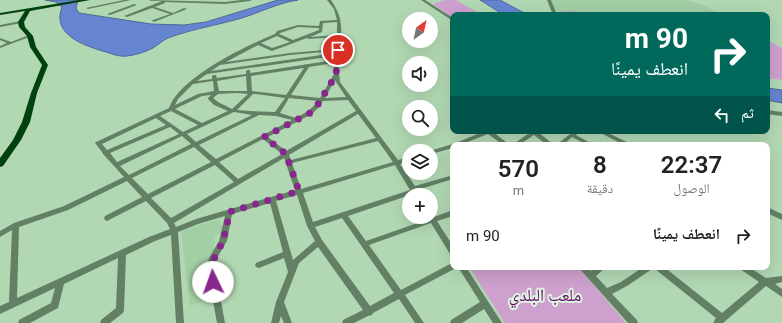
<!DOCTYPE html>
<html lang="ar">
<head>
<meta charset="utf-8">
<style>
  body { margin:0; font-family:Roboto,"Noto Naskh Arabic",sans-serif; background:#f2f2f2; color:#222; direction:rtl; height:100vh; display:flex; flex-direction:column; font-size:15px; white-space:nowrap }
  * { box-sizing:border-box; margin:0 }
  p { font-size:13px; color:#767676 }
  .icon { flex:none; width:22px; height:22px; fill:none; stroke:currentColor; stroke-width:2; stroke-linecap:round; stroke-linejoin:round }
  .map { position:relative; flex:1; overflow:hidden; direction:ltr }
  .side { position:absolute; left:450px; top:142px; width:320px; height:128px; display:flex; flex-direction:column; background:#fff; border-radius:8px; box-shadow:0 4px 16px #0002; direction:rtl }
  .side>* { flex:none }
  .banner { position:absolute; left:450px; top:12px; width:320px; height:122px; border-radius:8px; box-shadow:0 4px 16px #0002; direction:rtl; background:#00695c; color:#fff; overflow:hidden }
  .needle { width:26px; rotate:33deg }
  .tools { position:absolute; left:402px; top:12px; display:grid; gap:8px }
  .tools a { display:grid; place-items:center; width:36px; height:36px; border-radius:50%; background:#fff; box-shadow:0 4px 16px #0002; font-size:20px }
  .pin { position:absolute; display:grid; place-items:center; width:34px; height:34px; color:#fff; margin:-17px; border:2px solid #fff; border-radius:50%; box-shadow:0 1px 4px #0007 }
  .me { position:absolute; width:44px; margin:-22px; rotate:357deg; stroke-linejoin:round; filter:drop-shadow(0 0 3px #0008) }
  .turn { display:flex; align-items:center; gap:14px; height:84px; padding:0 16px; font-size:18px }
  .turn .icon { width:52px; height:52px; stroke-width:2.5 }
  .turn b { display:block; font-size:28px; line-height:34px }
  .then { display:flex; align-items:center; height:38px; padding:0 16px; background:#0003; gap:8px; font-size:15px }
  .eta { display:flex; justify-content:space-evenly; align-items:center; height:68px; text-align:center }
  .eta b { font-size:24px; font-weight:600; line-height:28px }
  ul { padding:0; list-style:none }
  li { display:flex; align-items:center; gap:12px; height:52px; padding:0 16px }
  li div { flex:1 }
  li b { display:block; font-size:15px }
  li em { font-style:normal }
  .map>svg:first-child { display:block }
</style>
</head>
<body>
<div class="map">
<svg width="782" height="323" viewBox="0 0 782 323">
  <rect width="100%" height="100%" fill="#b2d8b3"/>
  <path fill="#a3cfa5" d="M551,0H686L703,5L722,15H662L555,11Z
    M220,219L223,232L215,235L214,250L207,268L213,297L190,306L181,231Z"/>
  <path fill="#cda0cd" d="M445,0H456L482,15H453V18L433,4Z
    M562,11L662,15H564Z
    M767,40L782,48V80L767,78Z
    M469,267H578L626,323H505Z"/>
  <path fill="#6685d1" stroke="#4f689a" d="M45,0H78L76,8L79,13L151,24L184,25L206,22L278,0H298C278,3 261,12 242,18C218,25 192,29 168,38C163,40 158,45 153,48C145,52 136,55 127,56C120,57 112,54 106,52C85,46 51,35 62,7L56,2Z
    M480,0H500L528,15H504Z
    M767,88L782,90V103L767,100Z"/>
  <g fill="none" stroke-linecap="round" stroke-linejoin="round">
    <path fill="#638065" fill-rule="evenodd" d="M124,0H131L88,9L86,8Z
      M149,0L225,2L241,0H252L250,1L225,4L165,2V3L155,7L173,13L184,8L187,9L154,22L152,21L153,20L170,14L152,8L127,17L124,16L162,1H151Z
      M327,0H331C339,12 342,20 341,35L342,36L341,37L339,60L340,61L339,62V72L340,82L398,160L409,157V161L400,164L415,186L453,175V179L417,190L420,195H414L413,194L348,216L366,241L429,219L428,217H431V214L433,215L434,217L453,210V216L437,221L453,246V255L450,254L431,223L369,245L401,290L450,264L453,263V267H456V268L405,295L424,323H415L399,299L373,313L372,315L368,316L354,323H342L343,320L363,310L318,247L299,263L284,302L292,323H284L281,316L279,323H271L276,302L288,272L284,258L259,268L256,267L255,265L256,263L283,252L270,203L232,214L227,241L217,258L215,268L225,323H217L207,268L209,258L219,241L225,216L198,224L178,232L184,323H176L171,235L155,241L126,255L124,310L123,313L110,323H100L101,320L116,308L118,258L64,284L58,308L30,323H18L19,320L51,303L55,288L0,314V306L9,302L12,230L0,237V231L14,223L64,206L124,177L104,155L103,154L102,152L95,143L96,142L169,108C171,104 172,100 175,97C196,70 244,47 275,34L277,31L298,25L319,26L320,21L337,20L334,9ZM337,22V35L310,37L322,32L323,23ZM298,27L319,28V30L293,40L279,34L280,33ZM277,36L290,42L272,48L261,43ZM337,37L336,49L290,53L226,62L258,45L272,51L307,38L309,39ZM335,51V53L211,71L220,65L290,55ZM335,56L334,60L250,73V70H248L246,71V74L217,78L216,75H214L212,76V79L197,81L207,74ZM334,63V74L320,98L291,95L309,67ZM304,68L286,95L252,91L251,76ZM246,76L247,91H219L217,81ZM335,80L336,82L346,97L325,98ZM213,81L214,91L198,94L175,105L178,99L193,84ZM237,93L248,94L232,109L218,102L213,98L218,94ZM253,94H256L285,98L275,112L250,111L237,110ZM211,95L208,98V99L214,105L228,111L202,123L175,109L202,96ZM289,98L318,101C312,109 305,113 296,118L280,113ZM348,100L356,111L286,151L268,137L312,114L319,107L323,101ZM171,111L198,125L183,132L160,116ZM234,112L252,115L196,142L187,134ZM358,114L376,138L291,160L289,155ZM259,115L276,116L292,120L216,159L199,145ZM156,118L166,125L107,150L102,144ZM170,127L179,134L117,162L110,153ZM182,136L191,144L129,175L120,166ZM263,139L282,154L238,179L219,162ZM378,141L393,162L301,189L292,163ZM194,147L211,162L148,194L132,178ZM284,158L295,190L196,219L176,227L174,223ZM215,165L234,182L171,218L151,198ZM395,165L410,190L313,222L303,193ZM127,181L142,197L105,216L104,218L105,220L107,221L109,220L146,201L167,223L170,229L149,237L17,298L19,227L68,210ZM297,195L307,226L315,241L293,260L276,201ZM342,218L394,293L370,306L322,240L315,227Z
      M421,0H425L453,18V21Z
      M547,0H551L557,15H553Z
      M134,4L137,5L110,15L107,14Z
      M21,21H22V23L0,27V25Z
      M29,35L32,36L0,48V46L7,43L0,40V38L11,42Z
      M767,110L782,112V116L767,114Z
      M485,131H494L493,132L510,145H503L488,134L460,145H453V148L431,154V151H429L453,144Z
      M532,131H539L538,132L554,145H547L534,135L519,145H512Z
      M574,131H580L576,135L594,145H587L572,137L563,145H556Z
      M597,131H604L631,144L632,145H624Z
      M767,207L782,214V220L767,213Z
      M458,267H466L502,323H493L484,309L462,323H450L451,320L480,302Z
      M578,267H587L591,271L596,267H605L604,269L596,276L607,288L621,282L643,267H653L652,269L627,286L612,294L637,320L638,323H628Z
      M654,267H664L722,313L759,282L740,269L739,267H749L766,278L782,276V282L775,284L782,289V297L766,286L723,323H713L716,318L655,269Z"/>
    <path fill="#00410e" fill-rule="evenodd" d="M79,0H90L30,11L24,22L25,27L33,36L36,47L48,65L37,93L30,122L21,140L3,166L0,167V158L13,140L22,122L31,93L42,65L30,47L27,36L19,27L18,22L25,11L0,15V13Z"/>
  </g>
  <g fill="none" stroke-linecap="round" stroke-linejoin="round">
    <path stroke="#89268e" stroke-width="7" stroke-dasharray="0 12.6" d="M213,282C209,258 216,259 223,240C226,231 228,221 229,212L299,191L286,154L264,137L310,113L317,106L336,75L338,50"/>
  </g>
  <g text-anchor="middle" stroke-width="4" stroke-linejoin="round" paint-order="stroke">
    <g font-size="17" fill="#5f0c63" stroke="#e0f3e0">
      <text x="545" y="301">ملعب البلدي</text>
    </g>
  </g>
</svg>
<div class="tools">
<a><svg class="needle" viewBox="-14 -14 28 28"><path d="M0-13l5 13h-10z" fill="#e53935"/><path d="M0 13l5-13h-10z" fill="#767676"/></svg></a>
<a><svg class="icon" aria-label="sound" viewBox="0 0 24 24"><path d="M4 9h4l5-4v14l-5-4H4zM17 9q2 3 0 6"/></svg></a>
<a><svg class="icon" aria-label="search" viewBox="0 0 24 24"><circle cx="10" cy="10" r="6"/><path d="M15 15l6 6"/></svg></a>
<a><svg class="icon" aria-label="layers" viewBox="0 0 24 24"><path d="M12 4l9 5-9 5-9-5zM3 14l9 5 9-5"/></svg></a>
<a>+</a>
</div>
<div class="pin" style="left:338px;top:50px;background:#d93025"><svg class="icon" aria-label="arrive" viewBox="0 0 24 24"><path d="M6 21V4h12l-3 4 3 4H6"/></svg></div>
<svg class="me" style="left:213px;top:282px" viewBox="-20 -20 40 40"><circle r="19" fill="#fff"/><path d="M0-13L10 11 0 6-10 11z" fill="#89268e"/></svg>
<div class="banner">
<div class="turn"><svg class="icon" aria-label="right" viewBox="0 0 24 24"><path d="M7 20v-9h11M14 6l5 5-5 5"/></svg><div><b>90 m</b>انعطف يمينًا</div></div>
<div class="then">ثم<svg class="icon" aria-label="left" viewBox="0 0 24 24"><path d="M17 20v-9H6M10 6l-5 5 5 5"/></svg></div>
</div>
<section class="side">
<div class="eta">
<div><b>22:37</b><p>الوصول</p></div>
<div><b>8</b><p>دقيقة</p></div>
<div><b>570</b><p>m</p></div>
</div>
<ul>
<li><svg class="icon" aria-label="right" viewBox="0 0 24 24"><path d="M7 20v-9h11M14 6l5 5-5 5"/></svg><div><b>انعطف يمينًا</b></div><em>90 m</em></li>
</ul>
</section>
</div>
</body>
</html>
